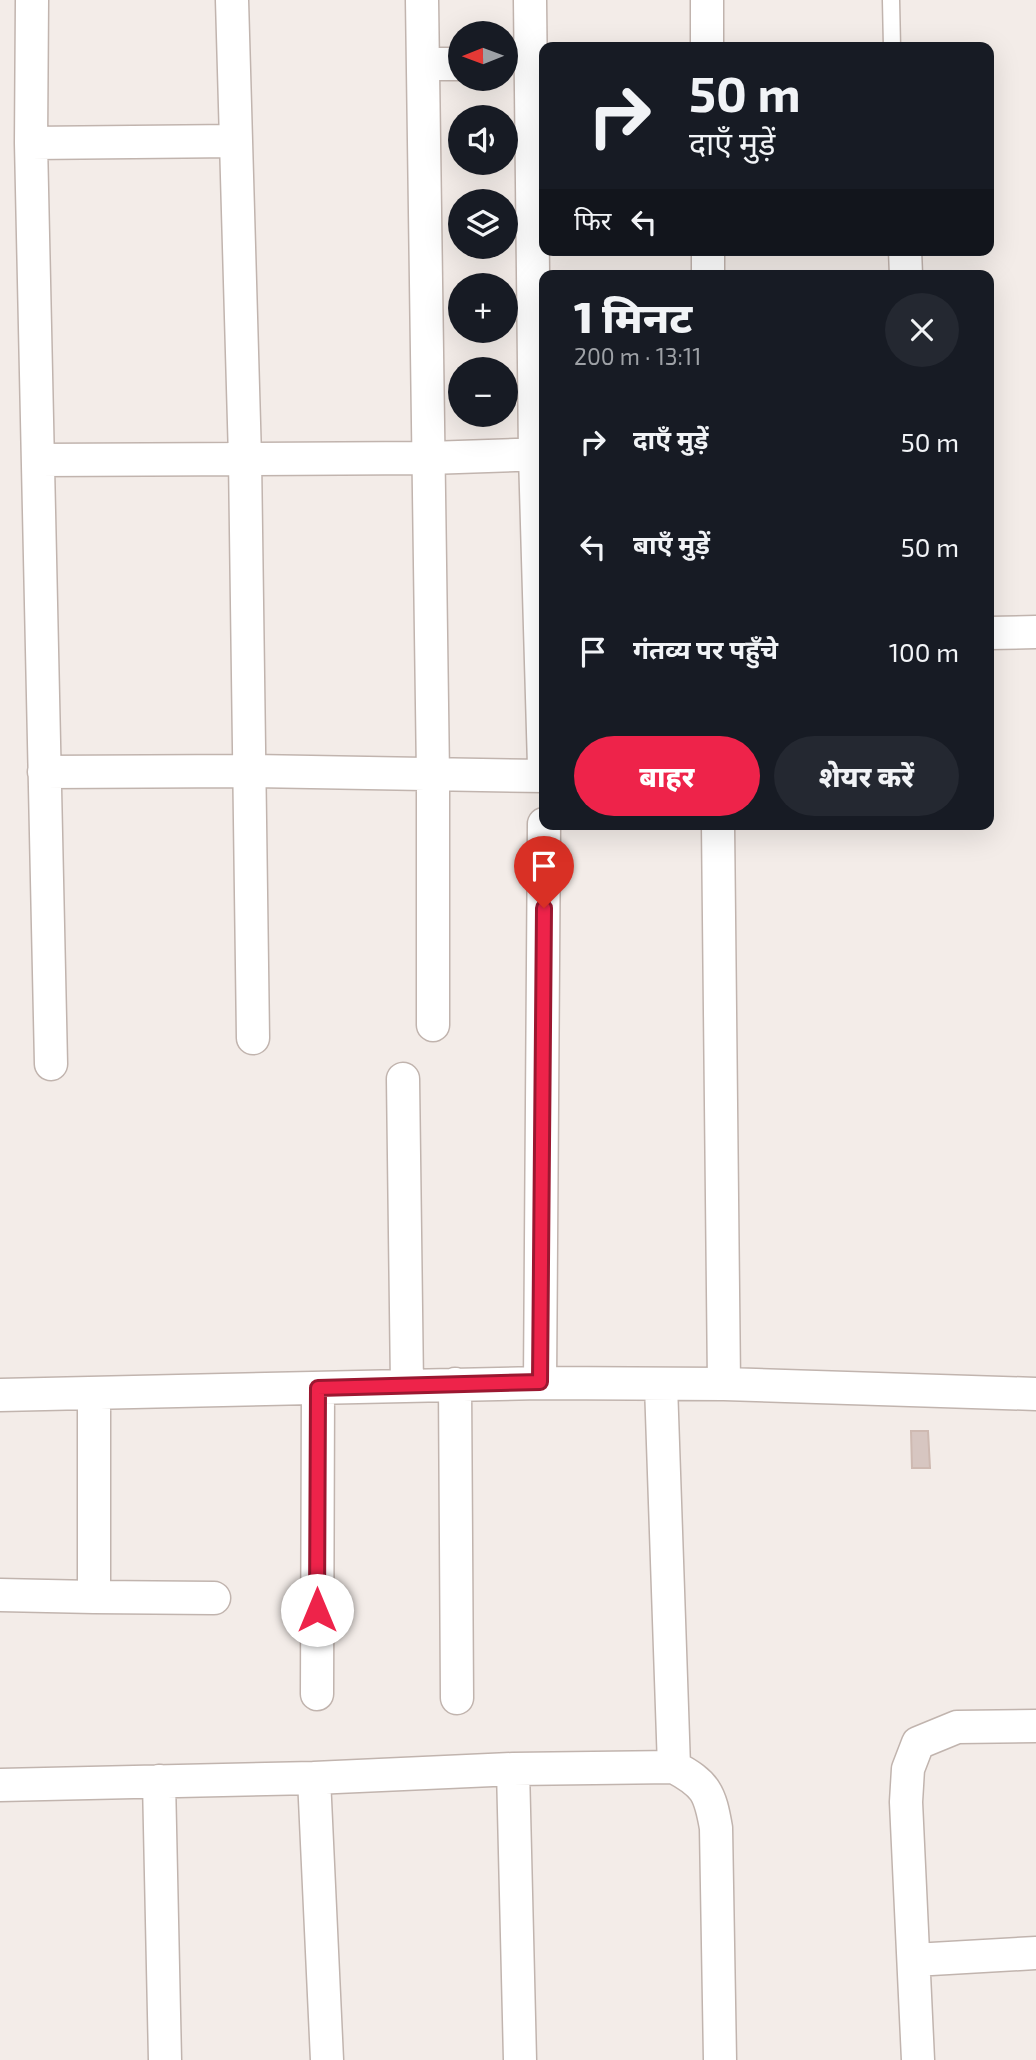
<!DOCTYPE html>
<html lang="hi">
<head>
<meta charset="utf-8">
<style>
  body { margin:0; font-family:"Exo 2","Noto Sans Devanagari",sans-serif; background:#242831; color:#f1f3f6; height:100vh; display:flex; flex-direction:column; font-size:26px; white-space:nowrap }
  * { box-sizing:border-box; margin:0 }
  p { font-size:23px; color:#9ea1a6 }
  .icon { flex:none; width:38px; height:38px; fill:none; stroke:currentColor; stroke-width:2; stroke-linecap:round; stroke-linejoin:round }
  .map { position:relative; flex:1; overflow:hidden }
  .drawer { position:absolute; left:539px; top:270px; width:455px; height:560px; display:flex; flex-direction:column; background:#171b24; border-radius:14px; box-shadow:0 7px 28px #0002 }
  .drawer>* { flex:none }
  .hud { position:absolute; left:539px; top:42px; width:455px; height:214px; border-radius:14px; box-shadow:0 7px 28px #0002; background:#171b24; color:#f1f3f6; overflow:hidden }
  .needle { width:46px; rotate:269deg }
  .fabs { position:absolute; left:448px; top:21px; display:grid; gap:14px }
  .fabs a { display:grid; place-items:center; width:70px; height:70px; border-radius:50%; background:#171b24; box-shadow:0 7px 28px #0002; font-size:35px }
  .pin { position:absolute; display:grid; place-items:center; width:60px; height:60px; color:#fff; margin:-72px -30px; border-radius:50% 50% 50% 0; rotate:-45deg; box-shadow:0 0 7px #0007 }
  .pin .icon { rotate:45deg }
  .me { position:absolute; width:77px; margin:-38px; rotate:0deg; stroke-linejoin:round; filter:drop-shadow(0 0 5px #0008) }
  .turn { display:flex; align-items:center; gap:24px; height:147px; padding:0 35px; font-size:32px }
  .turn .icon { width:91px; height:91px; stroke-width:2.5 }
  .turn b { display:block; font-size:49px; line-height:60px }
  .then { display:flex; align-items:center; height:66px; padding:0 35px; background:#0003; gap:14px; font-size:26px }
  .round { display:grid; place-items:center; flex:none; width:74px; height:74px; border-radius:37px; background:#242831 }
  .head { display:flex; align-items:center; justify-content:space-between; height:119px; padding:0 35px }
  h1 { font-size:42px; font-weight:800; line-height:52px }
  .cta { display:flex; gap:14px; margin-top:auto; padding:14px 35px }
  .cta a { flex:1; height:80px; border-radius:42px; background:#ee234a; color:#fff; font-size:28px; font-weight:800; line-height:80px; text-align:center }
  .cta a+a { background:#242831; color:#f1f3f6 }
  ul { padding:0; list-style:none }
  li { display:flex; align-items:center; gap:21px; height:105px; padding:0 35px }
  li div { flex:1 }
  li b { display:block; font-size:26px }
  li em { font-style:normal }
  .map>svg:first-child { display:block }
</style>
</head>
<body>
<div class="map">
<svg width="1036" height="2060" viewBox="0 0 1036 2060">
  <rect width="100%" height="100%" fill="#f3ece8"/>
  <path fill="#d7c6c1" stroke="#ceb9b1" stroke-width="2" d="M911,1431H928L930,1468H912Z"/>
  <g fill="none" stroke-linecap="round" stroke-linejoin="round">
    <g stroke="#c1b4ae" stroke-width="19">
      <path id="service" d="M891,0L892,47"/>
    </g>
    <g stroke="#c1b4ae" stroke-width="35">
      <path id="minor" d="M32,0L31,143L51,1064
        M232,0L245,458L253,1038
        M422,0L433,775V1025
        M530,0L535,455L544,766
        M707,0V47
        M423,64H460
        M31,143L235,141
        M708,250V275
        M905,250L906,275
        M38,460L429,458L544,454
        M989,633L1036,632
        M44,772L249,771L544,776
        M718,824L724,1384
        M403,1079L407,1386
        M540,1383L544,824
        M455,1384L457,1698
        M94,1393V1597L214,1598
        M0,1395L540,1383L724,1384L1036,1394
        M0,1595L94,1597
        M317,1694L318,1388
        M674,1767C706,1784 710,1793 716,1828L720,2060
        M513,1769L520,2060
        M314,1778L327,2060
        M159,1781L165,2060
        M0,1785L314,1778L513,1769L674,1767L661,1385
        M914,1960L1036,1953
        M918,2060L906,1802L908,1769L918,1743L957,1727L1036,1726"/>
    </g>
    <use href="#service" stroke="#fff" stroke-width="16"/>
    <use href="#minor" stroke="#fff" stroke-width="32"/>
  </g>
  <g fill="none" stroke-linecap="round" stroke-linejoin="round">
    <g stroke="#9b1730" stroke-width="18">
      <path id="route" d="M317,1610L318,1388L540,1382L544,908"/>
    </g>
    <use href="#route" stroke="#ee234a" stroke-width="12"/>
  </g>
</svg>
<div class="fabs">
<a><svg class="needle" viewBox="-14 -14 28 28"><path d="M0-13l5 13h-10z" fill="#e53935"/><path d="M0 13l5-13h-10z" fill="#9ea1a6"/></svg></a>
<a><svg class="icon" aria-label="sound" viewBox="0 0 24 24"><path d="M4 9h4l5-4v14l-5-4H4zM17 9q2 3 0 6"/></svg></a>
<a><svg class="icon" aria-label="layers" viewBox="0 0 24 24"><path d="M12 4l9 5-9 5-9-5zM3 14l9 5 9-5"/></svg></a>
<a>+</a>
<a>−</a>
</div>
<div class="pin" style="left:544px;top:908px;background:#d93025"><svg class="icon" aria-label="arrive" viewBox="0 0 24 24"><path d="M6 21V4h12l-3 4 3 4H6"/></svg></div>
<svg class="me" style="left:317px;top:1610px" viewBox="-20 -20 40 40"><circle r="19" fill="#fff"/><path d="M0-13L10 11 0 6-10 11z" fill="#ee234a"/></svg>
<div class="hud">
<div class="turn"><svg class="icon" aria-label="right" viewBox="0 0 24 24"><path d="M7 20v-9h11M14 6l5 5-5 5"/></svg><div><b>50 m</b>दाएँ मुड़ें</div></div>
<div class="then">फिर<svg class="icon" aria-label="left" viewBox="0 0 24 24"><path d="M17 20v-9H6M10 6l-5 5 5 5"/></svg></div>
</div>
<section class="drawer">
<div class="head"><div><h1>1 मिनट</h1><p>200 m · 13:11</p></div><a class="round"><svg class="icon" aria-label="close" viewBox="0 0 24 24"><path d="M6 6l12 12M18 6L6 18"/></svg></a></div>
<ul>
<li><svg class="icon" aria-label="right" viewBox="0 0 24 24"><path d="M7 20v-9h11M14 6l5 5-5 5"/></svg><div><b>दाएँ मुड़ें</b></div><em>50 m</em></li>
<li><svg class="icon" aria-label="left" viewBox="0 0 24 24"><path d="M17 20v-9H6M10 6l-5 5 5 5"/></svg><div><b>बाएँ मुड़ें</b></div><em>50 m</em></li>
<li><svg class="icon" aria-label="arrive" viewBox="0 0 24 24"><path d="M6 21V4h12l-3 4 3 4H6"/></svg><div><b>गंतव्य पर पहुँचे</b></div><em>100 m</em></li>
</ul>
<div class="cta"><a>बाहर</a><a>शेयर करें</a></div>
</section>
</div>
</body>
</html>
